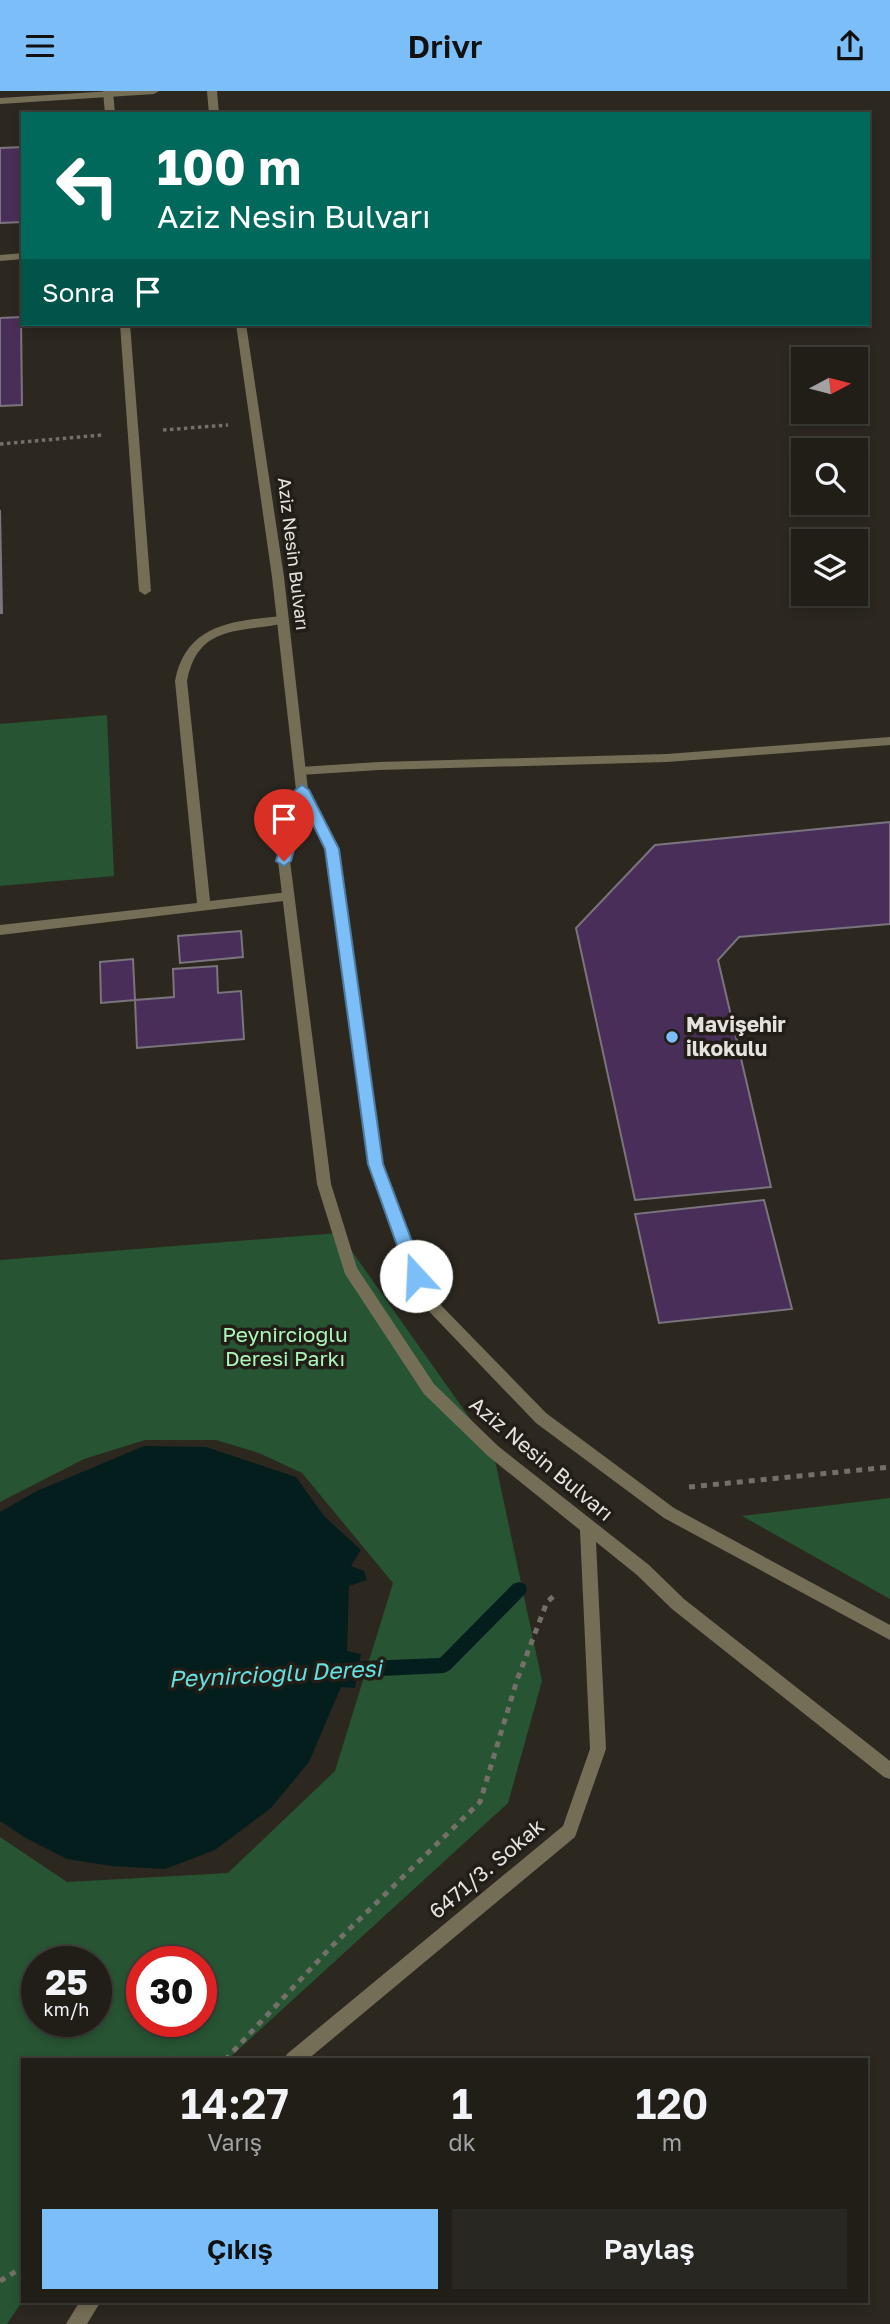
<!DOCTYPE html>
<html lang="tr">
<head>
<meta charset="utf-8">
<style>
  body { margin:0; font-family:"Golos Text",sans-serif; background:#292721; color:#f1f3f6; height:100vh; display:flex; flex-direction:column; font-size:26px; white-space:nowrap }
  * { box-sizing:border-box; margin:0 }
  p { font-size:23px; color:#a2a2a2 }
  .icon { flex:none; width:38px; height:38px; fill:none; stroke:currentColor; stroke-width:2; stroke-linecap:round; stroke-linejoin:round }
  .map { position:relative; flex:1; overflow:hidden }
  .side { position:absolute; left:21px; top:1967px; width:847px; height:245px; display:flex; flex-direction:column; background:#211e18; border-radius:0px; box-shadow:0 4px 10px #0003,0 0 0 2px #3e3c37 }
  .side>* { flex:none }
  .top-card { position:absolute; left:21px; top:21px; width:849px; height:214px; border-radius:0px; box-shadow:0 4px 10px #0003,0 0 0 2px #3e3c37; background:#00695c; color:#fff; overflow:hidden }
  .needle { width:46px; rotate:83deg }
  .buttons { position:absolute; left:791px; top:256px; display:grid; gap:14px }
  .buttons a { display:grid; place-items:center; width:77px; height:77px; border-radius:0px; background:#211e18; box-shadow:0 4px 10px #0003,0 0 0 2px #3e3c37; font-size:35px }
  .speed { position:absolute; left:21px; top:1855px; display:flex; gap:14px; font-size:35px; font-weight:700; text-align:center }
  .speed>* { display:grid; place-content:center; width:91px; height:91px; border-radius:50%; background:#211e18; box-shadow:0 4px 10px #0003,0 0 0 2px #3e3c37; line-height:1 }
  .speed small { font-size:18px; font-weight:400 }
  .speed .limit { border:10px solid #d22; background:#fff; color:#111 }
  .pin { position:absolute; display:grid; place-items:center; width:60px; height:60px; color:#fff; margin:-72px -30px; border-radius:50% 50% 50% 0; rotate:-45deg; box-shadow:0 0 7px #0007 }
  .pin .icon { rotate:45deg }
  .me { position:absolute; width:77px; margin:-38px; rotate:340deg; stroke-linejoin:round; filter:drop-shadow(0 0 5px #0008) }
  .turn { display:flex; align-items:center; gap:24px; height:147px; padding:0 21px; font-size:32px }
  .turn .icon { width:91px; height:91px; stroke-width:2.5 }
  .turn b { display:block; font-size:49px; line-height:60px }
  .then { display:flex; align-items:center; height:66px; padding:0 21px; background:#0003; gap:14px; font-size:26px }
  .eta { display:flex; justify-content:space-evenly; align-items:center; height:119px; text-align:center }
  .eta b { font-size:42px; font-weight:600; line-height:49px }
  .button { display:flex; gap:14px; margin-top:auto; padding:14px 21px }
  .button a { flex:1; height:80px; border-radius:0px; background:#7bbef8; color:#111; font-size:28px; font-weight:600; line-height:80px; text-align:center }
  .button a+a { background:#292721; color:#f1f3f6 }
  header { display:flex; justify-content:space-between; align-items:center; height:91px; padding:0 21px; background:#7bbef8; color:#111; font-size:32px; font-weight:600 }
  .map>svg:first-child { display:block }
</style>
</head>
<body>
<header><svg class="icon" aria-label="menu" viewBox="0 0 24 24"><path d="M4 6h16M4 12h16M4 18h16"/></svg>Drivr<svg class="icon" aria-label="share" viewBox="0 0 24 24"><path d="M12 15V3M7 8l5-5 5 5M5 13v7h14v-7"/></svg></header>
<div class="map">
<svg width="890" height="2233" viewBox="0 0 890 2233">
  <rect width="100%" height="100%" fill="#2c2820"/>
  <path fill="#275433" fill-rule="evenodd" d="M107,624L114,785L0,795V633Z
    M339,1142L493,1360L542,1590L508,1712L227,1969H23V2209L7,2233H0V1746L67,1791L228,1782L335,1680L393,1492L302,1382L259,1362L216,1349H145L84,1368L0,1411V1169ZM37,1871H96V1930H37ZM142,1871H201V1930H142Z
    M890,1407V1508L742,1425Z"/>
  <path fill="#041e1e" d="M144,1355L206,1356L296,1386L324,1425L361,1459L351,1475L364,1480L367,1489L349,1495L347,1560L361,1563L355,1597L341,1596L309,1671L271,1717L215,1759L165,1778L112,1775L67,1768L24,1746L0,1730V1421L37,1400Z"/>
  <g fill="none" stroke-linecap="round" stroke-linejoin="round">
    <path fill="#041e1e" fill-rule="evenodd" d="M519,1491L525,1493L527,1498L525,1503L450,1579L444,1582L339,1587L333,1584L331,1579L333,1574L339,1571L440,1567L513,1493Z"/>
  </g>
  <path fill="#4a2e5a" stroke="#7a747d" stroke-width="2" d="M23,56V131L0,132V57Z
    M21,226L22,314L0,315V227Z
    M0,419L2,522H0Z
    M890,731V833L739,846L718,869L771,1096L635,1109L576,837L655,754Z
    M241,840L243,866L180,872L178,845Z
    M133,868L135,909L101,912L100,871Z
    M217,875L218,902L241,900L244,948L137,957L135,909L174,906L173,878Z
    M764,1109L792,1218L659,1232L635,1123Z"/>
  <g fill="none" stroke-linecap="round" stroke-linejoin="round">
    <path stroke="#747069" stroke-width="3.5" stroke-dasharray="3.5 3.5" stroke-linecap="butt" d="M163,339L228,334
      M0,353L102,344"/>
    <path stroke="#747069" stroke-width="5" stroke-dasharray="6 6" stroke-linecap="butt" d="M689,1396L890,1376
      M225,1969L332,1855L480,1711L517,1589L547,1511L557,1502
      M0,2190L23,2176"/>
    <path fill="#756e56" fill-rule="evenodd" d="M103,0H113L115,23H105Z
      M120,233H130L151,500L145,504L139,500Z
      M282,525L288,529L286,532C241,542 198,532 187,590L210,810L288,801L292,803L294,806L292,809L0,844V834L197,812L175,590C186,533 232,530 282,525Z
      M890,646V654L667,671L379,679L300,684L294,680L300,676L379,671L667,663Z"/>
    <path fill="#756e56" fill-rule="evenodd" d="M112,0H159L154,3L0,13V7Z
      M207,0H217L219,23H209Z
      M23,162V168L0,170V164Z
      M236,233H246L284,486L308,699L338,758L383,1073L431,1204L546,1322L674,1417L890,1534V1549L664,1427L536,1332L420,1211L369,1073L326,758L304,715L290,770L331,1093L357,1177L434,1293L498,1355L649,1474L684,1508L890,1670V1688L884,1686L672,1518L637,1484L596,1451L606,1658L575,1746L307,1969H284L287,1963L563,1735L590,1658L580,1439L488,1365L424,1303L345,1183L317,1093L278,770L296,699L272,486Z
      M80,2210H101L87,2233H66Z"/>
  </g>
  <path fill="#7bbef8" stroke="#507ca1" stroke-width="2" d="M302,694L309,699L339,758L383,1073L425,1185L422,1190H411L408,1185L368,1073L325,758L305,717L291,770L284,775L276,770L295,699Z"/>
  <circle fill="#7bbef8" stroke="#221e17" stroke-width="2.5" cx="672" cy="946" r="7"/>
  <g text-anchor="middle" stroke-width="7" stroke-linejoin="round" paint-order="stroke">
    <g font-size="18" fill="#e5e2dd" stroke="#221e17">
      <text transform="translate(293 463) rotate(83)" y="6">Aziz Nesin Bulvarı</text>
    </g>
    <g font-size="21" font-weight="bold" fill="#e5e2dd" stroke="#221e17" text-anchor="start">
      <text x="686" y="941">Mavişehir<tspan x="686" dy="24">ilkokulu</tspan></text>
    </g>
    <g font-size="21" fill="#abf6ba" stroke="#221e17">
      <text x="285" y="1251">Peynircioğlu<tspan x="285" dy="24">Deresi Parkı</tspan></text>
    </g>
    <g font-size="21" fill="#e5e2dd" stroke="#221e17">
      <text transform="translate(541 1368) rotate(40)" y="7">Aziz Nesin Bulvarı</text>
      <text transform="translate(487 1778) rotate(-40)" y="7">6471/3. Sokak</text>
    </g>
    <g font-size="23" font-style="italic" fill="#64e0e0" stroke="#221e17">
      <text transform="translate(275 1583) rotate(-3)" y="8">Peynircioğlu Deresi</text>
    </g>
  </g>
</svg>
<div class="buttons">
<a><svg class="needle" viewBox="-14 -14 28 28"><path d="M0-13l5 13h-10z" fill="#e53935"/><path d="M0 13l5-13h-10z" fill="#a2a2a2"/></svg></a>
<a><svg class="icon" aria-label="search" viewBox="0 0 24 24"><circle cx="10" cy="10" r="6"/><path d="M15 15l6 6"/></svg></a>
<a><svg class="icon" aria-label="layers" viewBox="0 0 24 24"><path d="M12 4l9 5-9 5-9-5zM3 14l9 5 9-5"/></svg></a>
</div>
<div class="speed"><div>25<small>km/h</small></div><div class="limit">30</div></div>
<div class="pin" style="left:284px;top:770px;background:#d93025"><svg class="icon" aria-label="arrive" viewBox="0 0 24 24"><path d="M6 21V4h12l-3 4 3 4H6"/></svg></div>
<svg class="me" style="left:416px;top:1185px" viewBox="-20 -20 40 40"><circle r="19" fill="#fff"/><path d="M0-13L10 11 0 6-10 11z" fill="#7bbef8"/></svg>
<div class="top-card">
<div class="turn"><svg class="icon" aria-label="left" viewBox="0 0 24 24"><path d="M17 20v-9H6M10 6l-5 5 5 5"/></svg><div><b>100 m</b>Aziz Nesin Bulvarı</div></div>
<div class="then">Sonra<svg class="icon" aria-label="arrive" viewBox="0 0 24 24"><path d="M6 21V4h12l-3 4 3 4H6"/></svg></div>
</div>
<section class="side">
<div class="eta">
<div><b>14:27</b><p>Varış</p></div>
<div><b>1</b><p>dk</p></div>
<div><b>120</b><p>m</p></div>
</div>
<div class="button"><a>Çıkış</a><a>Paylaş</a></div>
</section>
</div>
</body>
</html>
